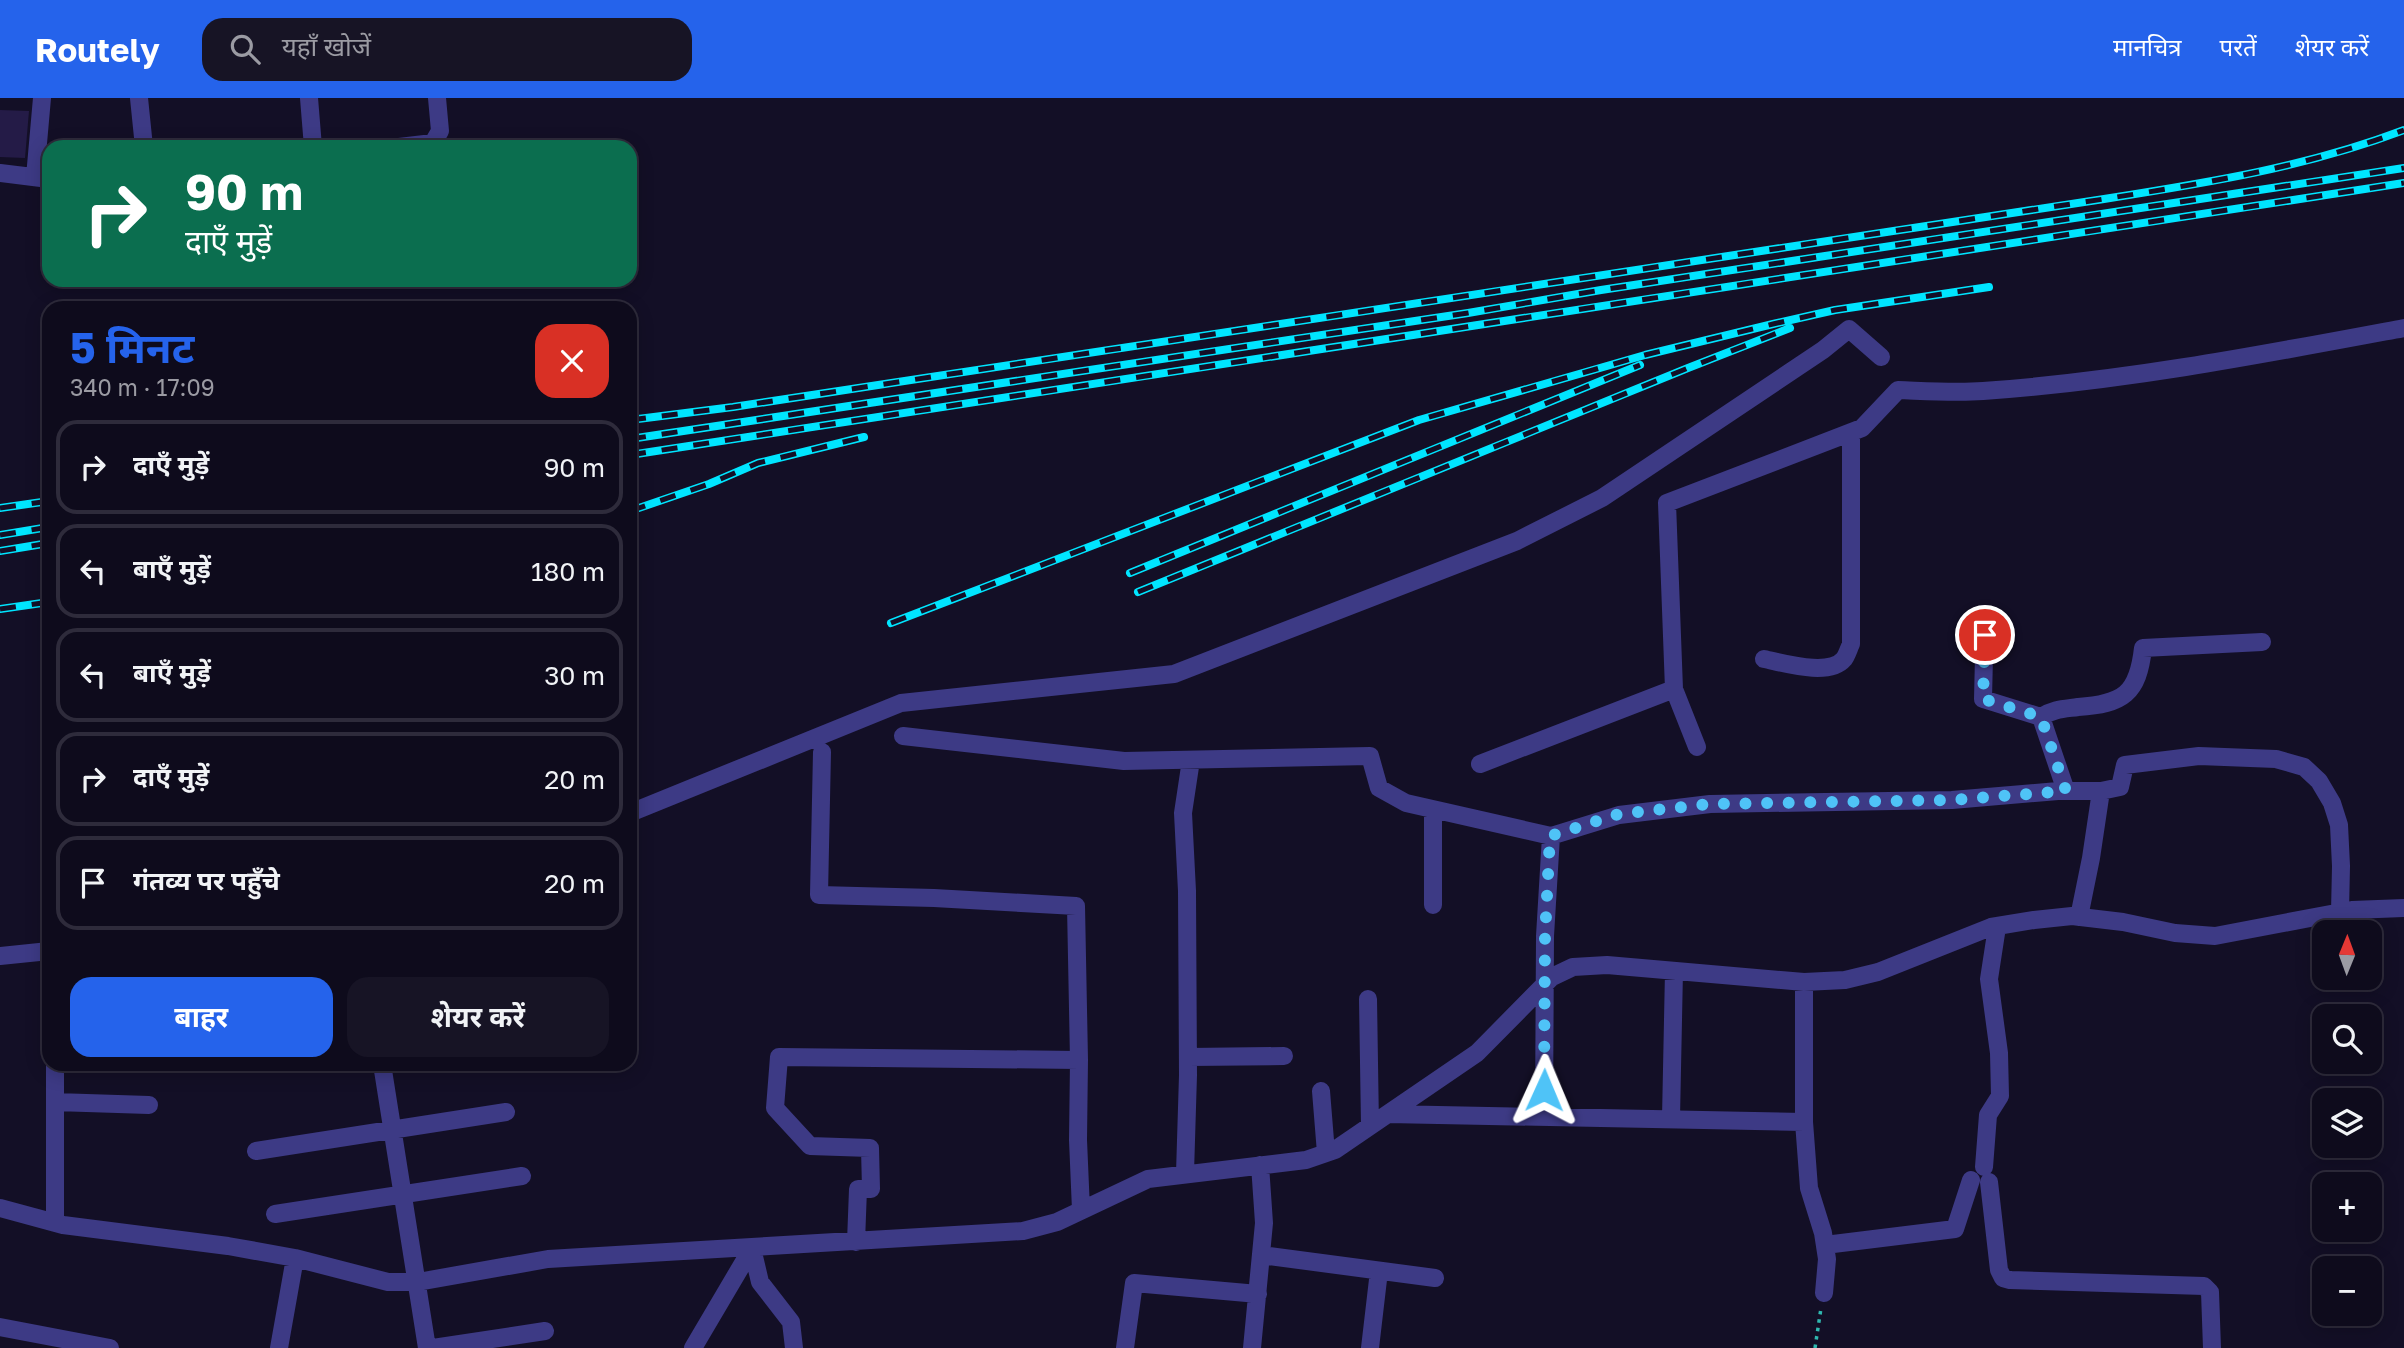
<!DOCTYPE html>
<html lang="hi">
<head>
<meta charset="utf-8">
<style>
  body { margin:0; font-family:"Golos Text","Noto Sans Devanagari",sans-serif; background:#171425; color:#f1f3f6; height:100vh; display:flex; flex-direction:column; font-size:26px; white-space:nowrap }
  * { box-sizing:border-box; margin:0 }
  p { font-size:23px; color:#9b9ba3 }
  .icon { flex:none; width:38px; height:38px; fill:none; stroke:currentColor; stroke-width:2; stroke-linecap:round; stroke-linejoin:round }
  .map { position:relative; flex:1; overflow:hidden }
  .drawer { position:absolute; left:42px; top:203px; width:595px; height:770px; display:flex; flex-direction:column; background:#0e0b1c; border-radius:21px; box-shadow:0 4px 18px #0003,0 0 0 2px #2e2b3b }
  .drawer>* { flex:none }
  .guide { position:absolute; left:42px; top:42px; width:595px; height:147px; border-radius:21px; box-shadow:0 4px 18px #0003,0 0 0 2px #2e2b3b; background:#0b6e4f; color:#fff; overflow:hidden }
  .needle { width:46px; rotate:1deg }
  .buttons { position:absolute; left:2312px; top:822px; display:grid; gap:14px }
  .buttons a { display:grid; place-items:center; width:70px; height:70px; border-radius:14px; background:#0e0b1c; box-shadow:0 4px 18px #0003,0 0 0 2px #2e2b3b; font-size:35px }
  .pin { position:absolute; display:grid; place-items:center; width:60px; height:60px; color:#fff; margin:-30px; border:4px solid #fff; border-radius:50%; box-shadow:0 2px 7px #0007 }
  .me { position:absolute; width:77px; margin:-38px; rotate:1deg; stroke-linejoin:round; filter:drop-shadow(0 0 5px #0008) }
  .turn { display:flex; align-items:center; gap:24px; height:147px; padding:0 28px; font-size:32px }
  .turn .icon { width:91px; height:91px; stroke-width:2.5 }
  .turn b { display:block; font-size:49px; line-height:60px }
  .round { display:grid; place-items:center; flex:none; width:74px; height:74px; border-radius:21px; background:#171425 }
  .headline { display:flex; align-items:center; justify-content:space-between; height:119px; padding:0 28px }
  h1 { font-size:42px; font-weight:700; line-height:52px; color:#2563eb }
  .button { display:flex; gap:14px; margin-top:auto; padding:14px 28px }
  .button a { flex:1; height:80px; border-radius:21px; background:#2563eb; color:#fff; font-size:28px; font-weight:700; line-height:80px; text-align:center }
  .button a+a { background:#171425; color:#f1f3f6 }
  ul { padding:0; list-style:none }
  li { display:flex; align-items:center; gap:21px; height:94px; margin:0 14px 10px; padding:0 14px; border:4px solid #2e2b3b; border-radius:21px }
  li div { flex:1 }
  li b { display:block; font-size:26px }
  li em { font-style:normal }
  header { display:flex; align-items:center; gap:42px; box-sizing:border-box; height:98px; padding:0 35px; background:#2563eb; color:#fff }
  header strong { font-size:33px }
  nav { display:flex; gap:38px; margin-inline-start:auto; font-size:24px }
  .search { width:490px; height:63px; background:#171425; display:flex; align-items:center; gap:18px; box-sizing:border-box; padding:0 24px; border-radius:21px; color:#9b9ba3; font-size:26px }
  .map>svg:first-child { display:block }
</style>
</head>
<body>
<header>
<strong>Routely</strong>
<div class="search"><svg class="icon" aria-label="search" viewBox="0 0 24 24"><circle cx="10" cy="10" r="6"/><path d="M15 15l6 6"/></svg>यहाँ खोजें</div>
<nav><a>मानचित्र</a><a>परतें</a><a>शेयर करें</a></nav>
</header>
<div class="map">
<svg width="2404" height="1250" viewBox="0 0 2404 1250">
  <rect width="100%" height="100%" fill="#130f26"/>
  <path fill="#241b47" d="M0,12L29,13L25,60L0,59Z"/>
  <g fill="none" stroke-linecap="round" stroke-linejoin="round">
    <path stroke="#2fb8b0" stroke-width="3.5" stroke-dasharray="3.5 5" stroke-linecap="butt" d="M1815,1250L1821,1210"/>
    <path stroke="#3d3a85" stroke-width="18" d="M139,0L144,49
      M309,0L313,49
      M399,49L433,45L440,33L437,0
      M0,75L49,81
      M35,79L42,0
      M1985,516L1983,601L2041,619L2066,693
      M1764,561C1784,565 1829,579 1844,561C1847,557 1849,550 1851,546V334
      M1674,591L1667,405L1862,330L1898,292C1926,293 1955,295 1983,293C2125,283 2265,256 2404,230
      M2041,619C2053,611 2064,611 2078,609C2123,606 2138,596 2143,550L2262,544
      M903,638L1124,663L1370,658L1379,690L1406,705L1551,738L1619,717L1710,706L1952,702L2058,693H2101L2120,689L2125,667L2199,658L2276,661L2304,669L2319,683L2332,705L2339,727L2341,768L2340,814
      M822,654L819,797L934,800L1076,808L1079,962
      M1480,666L1674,591L1697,649
      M1433,712V807
      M630,715L901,605L1174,576L1517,443L1602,400L1823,252L1849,231L1881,259
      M2079,819L2091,760L2101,693
      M0,858L49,853
      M1804,884V1024L1809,1090L1823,1135L1827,1161L1824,1195
      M1368,901L1370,1028
      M1188,959L1284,958
      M382,966L427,1250
      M1321,993L1326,1055
      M55,1004L149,1007
      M1388,1016L1804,1024
      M1544,1018L1545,838L1551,738
      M1671,1020L1674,873
      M256,1053L506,1014
      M1984,1069L1988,1017L2000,998L1999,955L1989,881L1997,829
      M1185,1075L1188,977L1187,793L1183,715L1191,662
      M1989,1084L1999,1172L2003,1180L2010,1182L2204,1188L2210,1194L2212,1250
      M0,1110L63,1127L228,1148L295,1160L388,1184H418L548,1161L1023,1133L1057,1124L1148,1081L1306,1062L1335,1052L1477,955L1552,879L1573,869L1607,867L1804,884L1845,882L1878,874L1991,829L2034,822L2072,818L2123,824L2175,835L2215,838L2352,812L2404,810
      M275,1116L522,1078
      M55,1125V966
      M856,1144L858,1091H871L870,1050L810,1048L775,1010L779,959L1079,962L1078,1042L1081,1112
      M1825,1147L1955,1131L1971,1082
      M752,1150L760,1184L791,1224L794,1250
      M1261,1157L1435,1180
      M0,1229L110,1250
      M279,1250L295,1160
      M433,1250L545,1233
      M693,1250L752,1150
      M1125,1250L1134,1185L1258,1196
      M1252,1250L1264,1125L1260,1067
      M1370,1250L1379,1173"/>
    <g stroke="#00e5ff" stroke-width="8">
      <path id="rail" d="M630,322L733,309L2104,101C2206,85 2307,69 2404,32
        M630,341L1468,215L1601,192L2404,70
        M630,357L2404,85
        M0,410L49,403
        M630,413L709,386L758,365L864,339
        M0,437L49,429
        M0,453L49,445
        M1130,475L1640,267
        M1138,494L1688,270L1790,230
        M0,511L49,504
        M891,525L1419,322L1645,257L1773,226L1835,212L1989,189"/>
    </g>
    <use href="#rail" stroke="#130f26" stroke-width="5" stroke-dasharray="16" stroke-linecap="butt"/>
  </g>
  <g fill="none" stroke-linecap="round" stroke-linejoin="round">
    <path stroke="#4fc3f7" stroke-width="12" stroke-dasharray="0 21.6" d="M1544,992L1545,838L1550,738L1619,716L1710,706L1952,702L2066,693L2041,619L1983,601L1985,537"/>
  </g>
</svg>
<div class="buttons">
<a><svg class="needle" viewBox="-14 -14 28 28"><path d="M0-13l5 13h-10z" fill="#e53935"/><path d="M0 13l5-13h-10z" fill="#9b9ba3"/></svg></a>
<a><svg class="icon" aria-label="search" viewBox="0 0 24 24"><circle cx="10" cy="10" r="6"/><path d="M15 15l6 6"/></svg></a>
<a><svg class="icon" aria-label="layers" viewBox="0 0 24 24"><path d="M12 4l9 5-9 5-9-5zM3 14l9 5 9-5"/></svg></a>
<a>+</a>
<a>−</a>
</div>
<div class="pin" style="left:1985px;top:537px;background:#d93025"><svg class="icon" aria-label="arrive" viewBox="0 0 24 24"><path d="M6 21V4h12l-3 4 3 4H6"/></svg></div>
<svg class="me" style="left:1544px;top:992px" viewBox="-20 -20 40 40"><path d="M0-17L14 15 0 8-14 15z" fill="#4fc3f7" stroke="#fff" stroke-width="4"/></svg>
<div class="guide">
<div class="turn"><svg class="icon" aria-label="right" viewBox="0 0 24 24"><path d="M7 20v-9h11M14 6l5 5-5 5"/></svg><div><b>90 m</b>दाएँ मुड़ें</div></div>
</div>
<section class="drawer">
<div class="headline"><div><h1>5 मिनट</h1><p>340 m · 17:09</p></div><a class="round" style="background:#d93025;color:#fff"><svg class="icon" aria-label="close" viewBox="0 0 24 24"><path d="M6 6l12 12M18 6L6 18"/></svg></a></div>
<ul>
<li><svg class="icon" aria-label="right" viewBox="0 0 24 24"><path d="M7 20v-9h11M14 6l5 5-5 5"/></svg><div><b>दाएँ मुड़ें</b></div><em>90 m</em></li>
<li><svg class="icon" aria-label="left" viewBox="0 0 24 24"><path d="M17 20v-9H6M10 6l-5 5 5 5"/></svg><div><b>बाएँ मुड़ें</b></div><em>180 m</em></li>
<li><svg class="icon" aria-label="left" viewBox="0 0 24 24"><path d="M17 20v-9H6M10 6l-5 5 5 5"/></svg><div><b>बाएँ मुड़ें</b></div><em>30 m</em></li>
<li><svg class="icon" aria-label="right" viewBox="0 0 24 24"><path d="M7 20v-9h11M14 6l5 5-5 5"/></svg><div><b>दाएँ मुड़ें</b></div><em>20 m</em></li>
<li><svg class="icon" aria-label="arrive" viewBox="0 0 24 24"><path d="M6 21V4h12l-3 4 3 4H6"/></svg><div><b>गंतव्य पर पहुँचे</b></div><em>20 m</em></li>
</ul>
<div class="button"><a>बाहर</a><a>शेयर करें</a></div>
</section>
</div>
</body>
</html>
